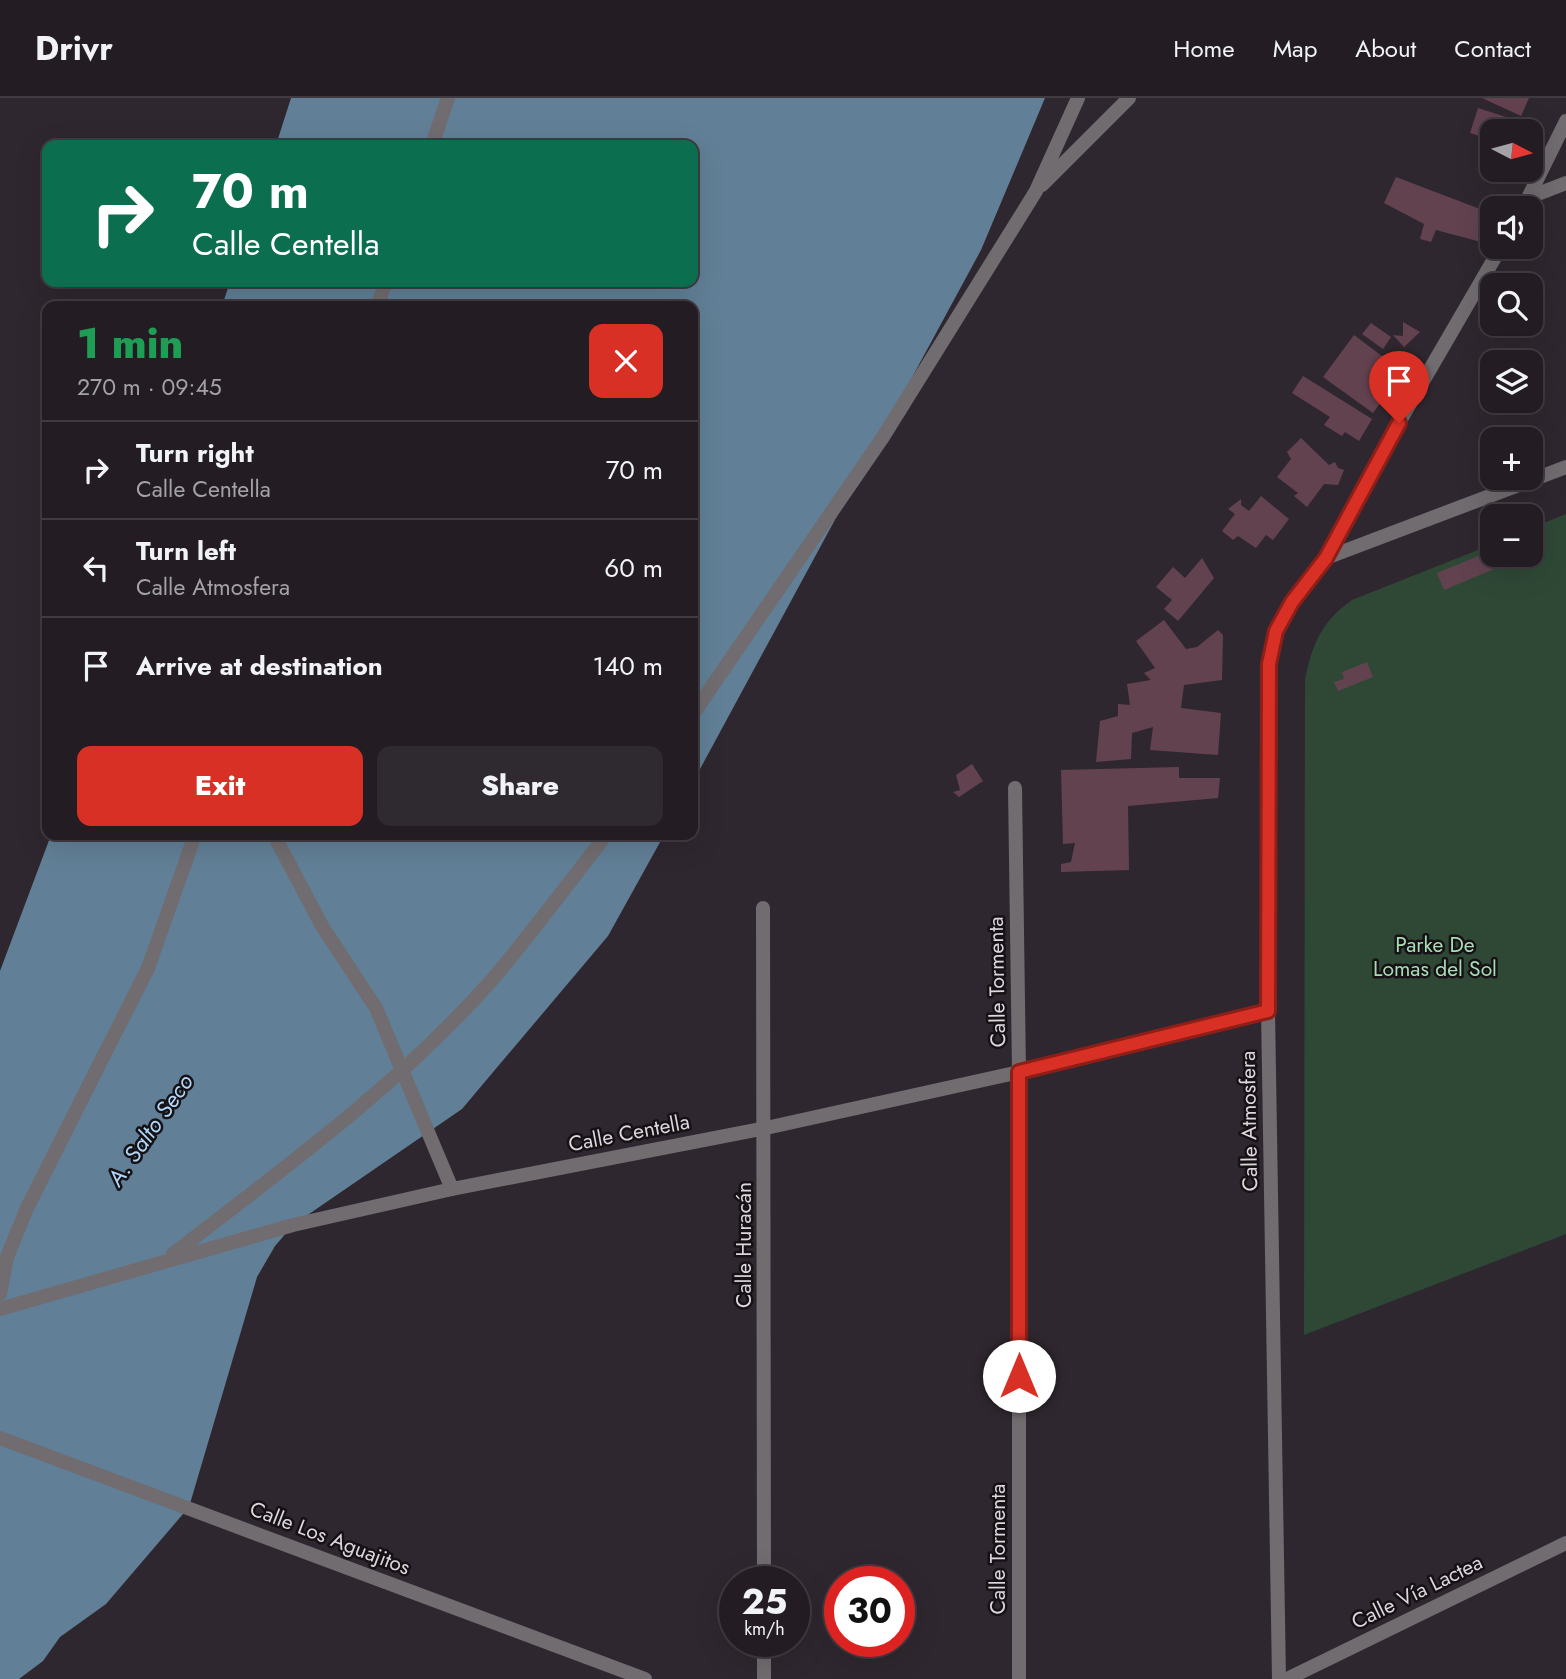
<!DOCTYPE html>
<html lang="en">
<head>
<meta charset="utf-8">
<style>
  body { margin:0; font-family:Jost,sans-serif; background:#2f2a30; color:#f1f3f6; height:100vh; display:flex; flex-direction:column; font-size:26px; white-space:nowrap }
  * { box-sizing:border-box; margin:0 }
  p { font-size:23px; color:#a3a2a6 }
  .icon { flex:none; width:38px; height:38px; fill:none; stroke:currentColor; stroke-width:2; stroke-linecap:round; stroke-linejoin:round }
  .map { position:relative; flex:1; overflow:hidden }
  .sheet { position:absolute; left:42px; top:203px; width:656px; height:539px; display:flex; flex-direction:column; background:#231d23; border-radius:14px; box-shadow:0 7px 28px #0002,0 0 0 2px #403b41 }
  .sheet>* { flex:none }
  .hud { position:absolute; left:42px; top:42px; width:656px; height:147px; border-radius:14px; box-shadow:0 7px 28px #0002,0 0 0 2px #403b41; background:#0b6e4f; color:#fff; overflow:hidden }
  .needle { width:46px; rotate:96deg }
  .tools { position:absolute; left:1480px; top:21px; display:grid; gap:14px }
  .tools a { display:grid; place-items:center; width:63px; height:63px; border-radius:14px; background:#231d23; box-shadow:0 7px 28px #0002,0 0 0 2px #403b41; font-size:35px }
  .speed { position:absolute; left:719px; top:1468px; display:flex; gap:14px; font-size:35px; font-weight:700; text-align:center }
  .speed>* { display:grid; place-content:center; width:91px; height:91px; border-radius:50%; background:#231d23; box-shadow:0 7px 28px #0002,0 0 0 2px #403b41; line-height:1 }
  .speed small { font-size:18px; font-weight:400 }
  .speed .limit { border:10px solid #d22; background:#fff; color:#111 }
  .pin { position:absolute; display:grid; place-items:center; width:60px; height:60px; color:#fff; margin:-72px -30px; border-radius:50% 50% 50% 0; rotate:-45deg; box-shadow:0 0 7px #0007 }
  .pin .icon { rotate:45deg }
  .me { position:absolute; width:77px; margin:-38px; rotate:0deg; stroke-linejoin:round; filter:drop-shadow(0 0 5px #0008) }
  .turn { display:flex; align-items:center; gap:24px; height:147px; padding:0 35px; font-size:32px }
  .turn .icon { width:91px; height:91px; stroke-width:2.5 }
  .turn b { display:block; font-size:49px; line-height:60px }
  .round { display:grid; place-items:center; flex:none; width:74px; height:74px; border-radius:14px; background:#2f2a30 }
  .summary { display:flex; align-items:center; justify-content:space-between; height:119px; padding:0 35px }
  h1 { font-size:42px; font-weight:800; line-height:52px; color:#1e9e55 }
  .button { display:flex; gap:14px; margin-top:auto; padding:14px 35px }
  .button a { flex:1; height:80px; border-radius:14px; background:#d93025; color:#fff; font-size:28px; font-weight:800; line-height:80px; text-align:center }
  .button a+a { background:#2f2a30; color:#f1f3f6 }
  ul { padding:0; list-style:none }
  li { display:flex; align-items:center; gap:21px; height:98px; padding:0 35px; border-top:2px solid #403b41 }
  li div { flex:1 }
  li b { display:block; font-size:26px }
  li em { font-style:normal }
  header { display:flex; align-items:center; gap:42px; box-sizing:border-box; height:98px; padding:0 35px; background:#231d23; border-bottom:2px solid #403b41 }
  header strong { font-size:33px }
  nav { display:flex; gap:38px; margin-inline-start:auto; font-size:24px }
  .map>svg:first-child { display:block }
</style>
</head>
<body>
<header>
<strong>Drivr</strong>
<nav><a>Home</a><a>Map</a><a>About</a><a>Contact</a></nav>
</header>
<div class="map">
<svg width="1566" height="1581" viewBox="0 0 1566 1581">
  <rect width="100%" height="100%" fill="#2f272f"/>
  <path fill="#2f4836" d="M1566,416V1136L1304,1237L1305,582C1312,546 1322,523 1352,502L1493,446V457H1531V430Z"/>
  <path fill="#617f96" d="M291,0H1045L981,152L693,684V208H222L230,184H693V47H276Z
    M51,737H664L608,838L462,1011L293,1127L275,1148L257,1179L189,1409L106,1506L60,1539L43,1563L19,1581H0V873Z"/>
  <path fill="#634250" d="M1482,0H1529L1521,18Z
    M1478,10L1534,28L1532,33H1493V42L1470,35Z
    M1396,79L1493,116L1485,145L1436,132L1431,144L1420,141L1424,126L1384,105Z
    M1403,224L1420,234L1404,249L1393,237L1403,238Z
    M1371,225L1391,239L1383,251L1362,236Z
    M1354,237L1403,274L1373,315L1323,279Z
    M1303,278L1372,321L1359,343L1345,334L1342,338L1324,327L1330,319L1292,295Z
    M1301,340L1329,367L1335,364L1338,370L1344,372L1338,387L1324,386L1307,409L1294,398L1298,395L1277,379L1291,361L1287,354Z
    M1261,398L1289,421L1273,442L1266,437L1256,450L1238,438L1233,442L1222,433L1235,416L1228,411L1241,401V407L1249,413Z
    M1493,452V457H1528L1444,492L1437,475Z
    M1202,460L1214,480L1178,523L1164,511L1172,502L1156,489L1173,469L1185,480Z
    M1164,522L1186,551L1197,549L1218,532L1223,537L1222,582L1184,587L1181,610L1221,615L1218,657L1150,652L1153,629L1132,635L1131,661L1096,664L1100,623L1118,618V606L1130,607L1127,586L1151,582L1144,575L1155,570L1136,543Z
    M1367,564L1373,579L1338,593L1334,584L1344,581L1342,574Z
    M972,666L983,683L959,699L953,694L960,692L956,677Z
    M1179,669V680H1220L1218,700L1128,708L1129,772L1061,774V766L1071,764L1075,745L1063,746L1061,672Z"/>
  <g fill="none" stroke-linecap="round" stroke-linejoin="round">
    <path stroke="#706c70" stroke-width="14" d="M432,47L448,0
      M1042,87L1129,0
      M1530,99L1566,85
      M1523,110L1566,23
      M377,208L386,184
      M1326,460L1566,369
      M693,616L883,339L1036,93L1078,0
      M1015,690L1019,974V1581
      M274,737L322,828L376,910L452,1091
      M763,810L764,1484
      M173,1156C283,1071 399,987 491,883C531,836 568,786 606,737
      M0,1196L7,1159L27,1110L148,870L195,737
      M0,1211L293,1127L452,1091L766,1030L1019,974L1268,913
      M764,1581V1544
      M1279,1581L1268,913L1269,566L1276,533L1292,504L1326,460L1386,347L1501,149"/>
    <path stroke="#706c70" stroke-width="14" d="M0,1340L645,1581
      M1287,1581L1566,1445"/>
  </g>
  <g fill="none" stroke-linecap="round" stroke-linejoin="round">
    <g stroke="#8d1f18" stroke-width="18">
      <path id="route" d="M1019,1278V974L1268,913L1269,566L1276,533L1292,504L1326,460L1399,325"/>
    </g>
    <use href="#route" stroke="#d93025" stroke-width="12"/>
  </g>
  <g text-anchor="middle" stroke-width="5" stroke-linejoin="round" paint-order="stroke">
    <g font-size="21" fill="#a7ddb4" stroke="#151115">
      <text x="1435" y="854">Parke De<tspan x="1435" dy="24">Lomas del Sol</tspan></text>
    </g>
    <g font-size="21" fill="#ddd7dd" stroke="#151115">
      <text transform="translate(997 884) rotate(-91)" y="7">Calle Tormenta</text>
      <text transform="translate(1249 1023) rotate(-91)" y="7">Calle Atmosfera</text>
      <text transform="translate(629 1035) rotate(-11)" y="7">Calle Centella</text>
      <text transform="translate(744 1147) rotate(-90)" y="7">Calle Huracán</text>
      <text transform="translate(330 1440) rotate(21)" y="7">Calle Los Aguajitos</text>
      <text transform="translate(998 1451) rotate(-90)" y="7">Calle Tormenta</text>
      <text transform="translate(1417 1494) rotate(-26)" y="7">Calle Vía Lactea</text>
    </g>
    <g font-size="23" font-style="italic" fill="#aed7f8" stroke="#151115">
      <text transform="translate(150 1032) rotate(-55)" y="8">A. Salto Seco</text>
    </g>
  </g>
</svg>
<div class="tools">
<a><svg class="needle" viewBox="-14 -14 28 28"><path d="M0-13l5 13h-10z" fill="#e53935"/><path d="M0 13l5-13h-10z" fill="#a3a2a6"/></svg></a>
<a><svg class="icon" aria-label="sound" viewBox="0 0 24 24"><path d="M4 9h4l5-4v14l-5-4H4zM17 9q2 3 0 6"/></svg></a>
<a><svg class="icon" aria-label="search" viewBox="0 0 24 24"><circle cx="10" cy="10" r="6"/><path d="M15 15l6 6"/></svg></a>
<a><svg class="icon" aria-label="layers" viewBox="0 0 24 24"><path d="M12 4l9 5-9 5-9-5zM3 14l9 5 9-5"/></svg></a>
<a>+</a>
<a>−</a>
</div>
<div class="speed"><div>25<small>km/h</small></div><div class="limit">30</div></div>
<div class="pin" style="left:1399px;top:325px;background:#d93025"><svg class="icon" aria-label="arrive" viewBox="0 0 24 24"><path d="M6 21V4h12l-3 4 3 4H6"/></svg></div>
<svg class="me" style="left:1019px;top:1278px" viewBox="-20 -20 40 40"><circle r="19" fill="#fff"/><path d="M0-13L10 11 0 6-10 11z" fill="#d93025"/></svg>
<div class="hud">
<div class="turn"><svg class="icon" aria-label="right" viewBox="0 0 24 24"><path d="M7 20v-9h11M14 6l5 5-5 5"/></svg><div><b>70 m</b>Calle Centella</div></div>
</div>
<section class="sheet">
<div class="summary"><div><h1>1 min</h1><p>270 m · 09:45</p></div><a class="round" style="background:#d93025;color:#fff"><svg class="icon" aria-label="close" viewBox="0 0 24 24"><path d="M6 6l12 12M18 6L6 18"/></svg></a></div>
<ul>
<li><svg class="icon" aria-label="right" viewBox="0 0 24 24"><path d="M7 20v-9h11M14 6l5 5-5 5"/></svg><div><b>Turn right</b><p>Calle Centella</p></div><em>70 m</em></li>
<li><svg class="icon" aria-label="left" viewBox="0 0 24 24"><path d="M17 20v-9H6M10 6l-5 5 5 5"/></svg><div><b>Turn left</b><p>Calle Atmosfera</p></div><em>60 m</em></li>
<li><svg class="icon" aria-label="arrive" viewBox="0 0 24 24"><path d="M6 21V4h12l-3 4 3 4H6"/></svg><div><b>Arrive at destination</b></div><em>140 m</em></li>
</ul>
<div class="button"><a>Exit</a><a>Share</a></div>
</section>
</div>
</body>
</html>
